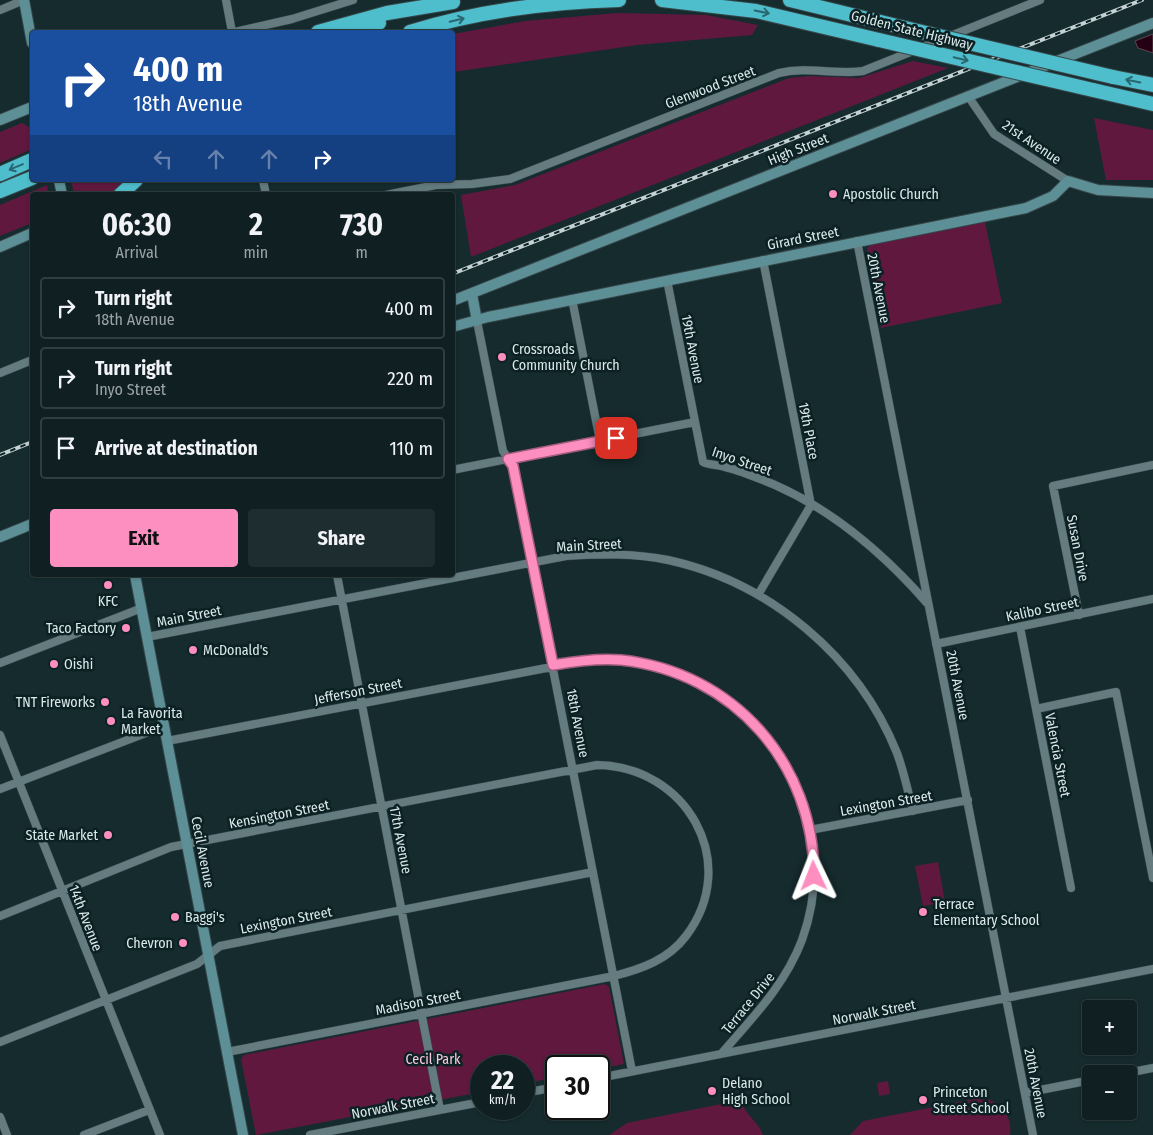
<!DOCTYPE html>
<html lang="en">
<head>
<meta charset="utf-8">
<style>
  body { margin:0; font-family:"Fira Sans Condensed",sans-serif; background:#1e2d2f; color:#f1f3f6; height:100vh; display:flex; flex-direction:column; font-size:19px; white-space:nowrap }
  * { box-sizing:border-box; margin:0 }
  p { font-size:16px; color:#9ca3a5 }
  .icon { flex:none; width:28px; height:28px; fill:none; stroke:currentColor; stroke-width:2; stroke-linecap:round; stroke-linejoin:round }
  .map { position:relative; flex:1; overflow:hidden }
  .details { position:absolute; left:30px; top:192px; width:425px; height:385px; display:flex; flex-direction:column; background:#102022; border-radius:5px; box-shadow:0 1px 4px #0004,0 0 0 1px #303e40 }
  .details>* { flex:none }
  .banner { position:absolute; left:30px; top:30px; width:425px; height:152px; border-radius:5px; box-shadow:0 1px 4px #0004,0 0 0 1px #303e40; background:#1a4fa0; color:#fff; overflow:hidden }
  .buttons { position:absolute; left:1082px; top:1000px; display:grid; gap:10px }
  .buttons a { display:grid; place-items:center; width:55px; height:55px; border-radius:5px; background:#102022; box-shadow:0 1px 4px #0004,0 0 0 1px #303e40; font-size:25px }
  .speed { position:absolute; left:470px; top:1055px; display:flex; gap:10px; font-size:25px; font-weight:700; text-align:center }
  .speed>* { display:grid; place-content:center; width:65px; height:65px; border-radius:50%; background:#102022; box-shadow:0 1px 4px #0004,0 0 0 1px #303e40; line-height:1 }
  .speed small { font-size:12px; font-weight:400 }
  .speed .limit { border:2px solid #111; border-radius:8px; background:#fff; color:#111 }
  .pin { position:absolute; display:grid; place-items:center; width:42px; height:42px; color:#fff; margin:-21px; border-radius:10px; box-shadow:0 2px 8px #0006 }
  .me { position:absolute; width:55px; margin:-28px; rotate:358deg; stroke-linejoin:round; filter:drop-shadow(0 0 4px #0008) }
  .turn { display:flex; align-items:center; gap:18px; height:105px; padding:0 20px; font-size:22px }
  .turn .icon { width:65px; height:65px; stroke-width:2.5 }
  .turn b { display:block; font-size:35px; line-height:42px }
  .lanes { display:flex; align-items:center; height:48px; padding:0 20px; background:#0003; justify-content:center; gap:25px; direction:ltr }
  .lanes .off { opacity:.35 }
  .eta { display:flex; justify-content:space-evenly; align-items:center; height:85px; text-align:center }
  .eta b { font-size:30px; font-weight:700; line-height:35px }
  .button { display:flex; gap:10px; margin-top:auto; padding:10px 20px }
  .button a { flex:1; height:58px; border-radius:5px; background:#fd8ec0; color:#111; font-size:20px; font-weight:700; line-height:58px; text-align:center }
  .button a+a { background:#1e2d2f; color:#f1f3f6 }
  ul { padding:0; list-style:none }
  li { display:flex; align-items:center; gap:15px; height:62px; margin:0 10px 8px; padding:0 10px; border:2px solid #303e40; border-radius:5px }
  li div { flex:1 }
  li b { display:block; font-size:19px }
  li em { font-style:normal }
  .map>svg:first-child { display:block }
</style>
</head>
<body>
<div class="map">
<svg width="1153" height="1135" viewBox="0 0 1153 1135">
  <rect width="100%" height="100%" fill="#152b2e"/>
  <path fill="#61183f" d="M617,13L706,15L758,25L752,35L637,45L453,72V34L525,21Z
    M913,61L948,68L471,257L461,195L515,185L789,78L810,76L859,78Z
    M1094,118L1153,130V180H1106Z
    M22,123L32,129V149L0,163V132Z
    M71,180H131L114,195H74Z
    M47,185L49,195H32V223L0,236V205Z
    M985,222L1002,303L881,328L867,249L871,244Z
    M938,862L945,902L923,906L915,866Z
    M605,984L609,987L624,1064L599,1069V1066H556V1077L524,1084V1066H481V1092L256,1135L241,1059L244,1055Z
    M888,1081L890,1094L879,1096L877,1083Z
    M979,1098C999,1099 1013,1114 1010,1135H850L863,1121Z
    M741,1100C744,1114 758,1121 763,1135H609L627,1123Z"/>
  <path fill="#240012" stroke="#5b4653" d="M1153,34V53L1138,48L1135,41Z"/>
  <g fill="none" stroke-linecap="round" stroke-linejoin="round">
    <g stroke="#364649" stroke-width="9">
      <path id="minor" d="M226,0L232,32
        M0,10L24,0
        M235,32L292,19L353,0
        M968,96L994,134L1068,181
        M263,180L266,195
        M386,195L436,185L472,184L510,179L779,73C808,66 835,75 863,71L1040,0
        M857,241L1033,1135
        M667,280L703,462C711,466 717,464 725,467C742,471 758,478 775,485C834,511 885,555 927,603
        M572,299L600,441
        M477,321L503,451L513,466L632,1071
        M0,373L32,360
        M452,470L695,422
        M337,575L440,1110
        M758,595L811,505L763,260
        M1079,615L1053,486L1153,465
        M1020,627L1071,888
        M147,637L566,556C600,554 634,553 668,560C769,582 858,656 897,753C904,772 908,792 913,811
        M936,644L1153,599
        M0,663L142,608
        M1036,709L1116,692L1153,878
        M0,735L160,1135
        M167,741L588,660C622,660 657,664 688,678C787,725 840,835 802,940C785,985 753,1017 722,1053
        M0,789L164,726
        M810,830L968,800
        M0,916L171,847L597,765C686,766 742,862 686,936C668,960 641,969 614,976L227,1052
        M0,1042L197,964L220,946L593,872
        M1122,1074L1153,1068
        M599,1078L1153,969
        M524,1093L556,1087
        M1025,1093L1091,1080
        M0,1117L7,1135
        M84,1135L149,1110
        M310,1135L481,1102"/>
    </g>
    <g stroke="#364649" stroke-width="12">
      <path id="secondary" d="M24,0L32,43
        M0,120L32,107
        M59,180L62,195
        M0,247L32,233
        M472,294L477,321
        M452,301L1153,23
        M452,327L488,317L1026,208L1053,196L1068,181L1098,190L1153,193
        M0,537L32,524
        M135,575L243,1135"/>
    </g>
    <g stroke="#364649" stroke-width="16">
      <path id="motorway" d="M662,0L756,11L879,40
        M790,0L905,28
        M318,32L387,13L453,2
        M354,32L379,23
        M410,32C477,11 549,2 619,0
        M1113,77L1153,85
        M1093,90L1153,104
        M0,174L32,160
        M0,191L32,178
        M120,195L136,180"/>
    </g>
    <use href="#minor" stroke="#647b7f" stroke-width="8"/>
    <use href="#secondary" stroke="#5d8f96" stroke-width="10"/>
    <use href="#motorway" stroke="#4ebdcc" stroke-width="14"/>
    <g stroke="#c4d2d5" stroke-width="4">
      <path id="rail" d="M452,274L1142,0
        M0,455L32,442"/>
    </g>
    <use href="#rail" stroke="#0b2124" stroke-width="2" stroke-dasharray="5.5" stroke-linecap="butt"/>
    <g stroke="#364649" stroke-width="16" stroke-linecap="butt">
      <path id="motorway-bridge" d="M905,28L1113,77
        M879,40L1093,90"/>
    </g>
    <use href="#motorway-bridge" stroke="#4ebdcc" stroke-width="14"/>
  </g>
  <defs><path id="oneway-shaft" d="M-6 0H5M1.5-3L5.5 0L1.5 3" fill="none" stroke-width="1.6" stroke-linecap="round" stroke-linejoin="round" transform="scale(1.25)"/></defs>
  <g stroke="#296770">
    <use href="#oneway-shaft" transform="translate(762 12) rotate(11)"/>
    <use href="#oneway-shaft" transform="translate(457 20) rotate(-13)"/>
    <use href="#oneway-shaft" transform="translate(961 59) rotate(13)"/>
    <use href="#oneway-shaft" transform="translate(1133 81) rotate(-169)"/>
    <use href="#oneway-shaft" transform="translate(16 167) rotate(157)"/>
  </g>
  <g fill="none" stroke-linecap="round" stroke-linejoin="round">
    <g stroke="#a45c7d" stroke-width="12">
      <path id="route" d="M616,438L508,459L513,466L553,665C576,661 598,658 621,660C734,672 814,764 814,876"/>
    </g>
    <use href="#route" stroke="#fd8ec0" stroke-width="9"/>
  </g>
  <g fill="#fd8ec0" stroke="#0b2124" stroke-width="2">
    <circle cx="833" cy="194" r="5"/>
    <circle cx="502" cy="357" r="5"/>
    <circle cx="108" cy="585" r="5"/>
    <circle cx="126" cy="628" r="5"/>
    <circle cx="193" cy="650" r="5"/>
    <circle cx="54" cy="664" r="5"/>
    <circle cx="105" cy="702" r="5"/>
    <circle cx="111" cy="721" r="5"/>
    <circle cx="108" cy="835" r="5"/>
    <circle cx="923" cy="912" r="5"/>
    <circle cx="175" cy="917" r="5"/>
    <circle cx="183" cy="943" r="5"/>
    <circle cx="712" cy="1091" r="5"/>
    <circle cx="923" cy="1100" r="5"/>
  </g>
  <g text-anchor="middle" stroke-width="5" stroke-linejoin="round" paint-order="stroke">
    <g font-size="14" fill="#dce9eb" stroke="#0b2124">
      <text transform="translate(912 30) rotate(14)" y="5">Golden State Highway</text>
      <text transform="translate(710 87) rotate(-21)" y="5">Glenwood Street</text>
      <text transform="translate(1032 142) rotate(34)" y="5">21st Avenue</text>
      <text transform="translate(798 149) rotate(-22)" y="5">High Street</text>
      <text transform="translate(803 238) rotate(-11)" y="5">Girard Street</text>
      <text transform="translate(879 288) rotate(79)" y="5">20th Avenue</text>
      <text transform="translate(693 349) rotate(79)" y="5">19th Avenue</text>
      <text transform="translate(809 431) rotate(79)" y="5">19th Place</text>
      <text transform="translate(742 461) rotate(19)" y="5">Inyo Street</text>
      <text transform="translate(589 545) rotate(-3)" y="5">Main Street</text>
      <text transform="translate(1078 548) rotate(79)" y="5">Susan Drive</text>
      <text transform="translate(1042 609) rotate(-12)" y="5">Kalibo Street</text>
      <text transform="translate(189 616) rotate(-11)" y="5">Main Street</text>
      <text transform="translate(958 685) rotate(79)" y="5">20th Avenue</text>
      <text transform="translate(358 691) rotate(-11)" y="5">Jefferson Street</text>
      <text transform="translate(578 723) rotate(79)" y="5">18th Avenue</text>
      <text transform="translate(1058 755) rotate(79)" y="5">Valencia Street</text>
      <text transform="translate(886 803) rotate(-10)" y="5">Lexington Street</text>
      <text transform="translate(279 814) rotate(-11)" y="5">Kensington Street</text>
      <text transform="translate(401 840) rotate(79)" y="5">17th Avenue</text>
      <text transform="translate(203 852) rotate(79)" y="5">Cecil Avenue</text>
      <text transform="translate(86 918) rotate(69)" y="5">14th Avenue</text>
      <text transform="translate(286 920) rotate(-11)" y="5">Lexington Street</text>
      <text transform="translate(418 1002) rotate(-11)" y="5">Madison Street</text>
      <text transform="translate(748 1003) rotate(-51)" y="5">Terrace Drive</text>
      <text transform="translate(874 1012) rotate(-11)" y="5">Norwalk Street</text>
      <text transform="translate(1036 1083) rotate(79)" y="5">20th Avenue</text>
      <text transform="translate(393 1106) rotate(-11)" y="5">Norwalk Street</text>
    </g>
    <g font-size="14" fill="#dce9eb" stroke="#0b2124" text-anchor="start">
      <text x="843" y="199">Apostolic Church</text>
      <text x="512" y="354">Crossroads<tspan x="512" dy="16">Community Church</tspan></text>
      <text x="108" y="606" text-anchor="middle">KFC</text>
      <text x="116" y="633" text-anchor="end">Taco Factory</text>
      <text x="203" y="655">McDonald's</text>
      <text x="64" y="669">Oishi</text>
      <text x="95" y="707" text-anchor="end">TNT Fireworks</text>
      <text x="121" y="718">La Favorita<tspan x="121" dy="16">Market</tspan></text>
      <text x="98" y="840" text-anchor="end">State Market</text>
      <text x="933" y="909">Terrace<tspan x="933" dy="16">Elementary School</tspan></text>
      <text x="185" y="922">Baggi's</text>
      <text x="173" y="948" text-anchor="end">Chevron</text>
      <text x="722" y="1088">Delano<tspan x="722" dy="16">High School</tspan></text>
      <text x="933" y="1097">Princeton<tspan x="933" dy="16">Street School</tspan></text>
    </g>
    <g font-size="14" fill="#f9c9dd" stroke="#0b2124">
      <text x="433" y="1064">Cecil Park</text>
    </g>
  </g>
</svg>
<div class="buttons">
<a>+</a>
<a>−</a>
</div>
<div class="speed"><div>22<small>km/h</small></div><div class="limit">30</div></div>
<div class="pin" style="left:616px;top:438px;background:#d93025"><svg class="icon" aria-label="arrive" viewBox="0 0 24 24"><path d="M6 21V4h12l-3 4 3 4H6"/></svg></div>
<svg class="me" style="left:814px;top:876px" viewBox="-20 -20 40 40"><path d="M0-17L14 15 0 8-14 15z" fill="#fd8ec0" stroke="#fff" stroke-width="4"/></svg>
<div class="banner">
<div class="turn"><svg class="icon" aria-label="right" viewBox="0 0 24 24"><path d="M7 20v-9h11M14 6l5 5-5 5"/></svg><div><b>400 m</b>18th Avenue</div></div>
<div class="lanes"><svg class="icon off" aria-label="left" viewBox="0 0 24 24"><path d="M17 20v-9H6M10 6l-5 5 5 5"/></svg><svg class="icon off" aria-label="ahead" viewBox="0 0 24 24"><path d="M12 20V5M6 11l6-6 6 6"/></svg><svg class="icon off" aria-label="ahead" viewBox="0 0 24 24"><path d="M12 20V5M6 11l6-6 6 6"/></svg><svg class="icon" aria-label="right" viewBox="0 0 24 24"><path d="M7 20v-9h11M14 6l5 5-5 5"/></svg></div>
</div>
<section class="details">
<div class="eta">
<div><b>06:30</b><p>Arrival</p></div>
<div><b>2</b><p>min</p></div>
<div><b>730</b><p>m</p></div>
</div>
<ul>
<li><svg class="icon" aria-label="right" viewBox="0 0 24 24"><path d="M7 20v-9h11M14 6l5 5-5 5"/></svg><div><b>Turn right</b><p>18th Avenue</p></div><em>400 m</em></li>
<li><svg class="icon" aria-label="right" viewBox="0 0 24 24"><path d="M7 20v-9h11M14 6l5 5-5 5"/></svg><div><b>Turn right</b><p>Inyo Street</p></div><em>220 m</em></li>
<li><svg class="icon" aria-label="arrive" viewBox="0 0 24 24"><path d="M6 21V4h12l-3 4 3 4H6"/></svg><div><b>Arrive at destination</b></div><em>110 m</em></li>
</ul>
<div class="button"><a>Exit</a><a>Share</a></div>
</section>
</div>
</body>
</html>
